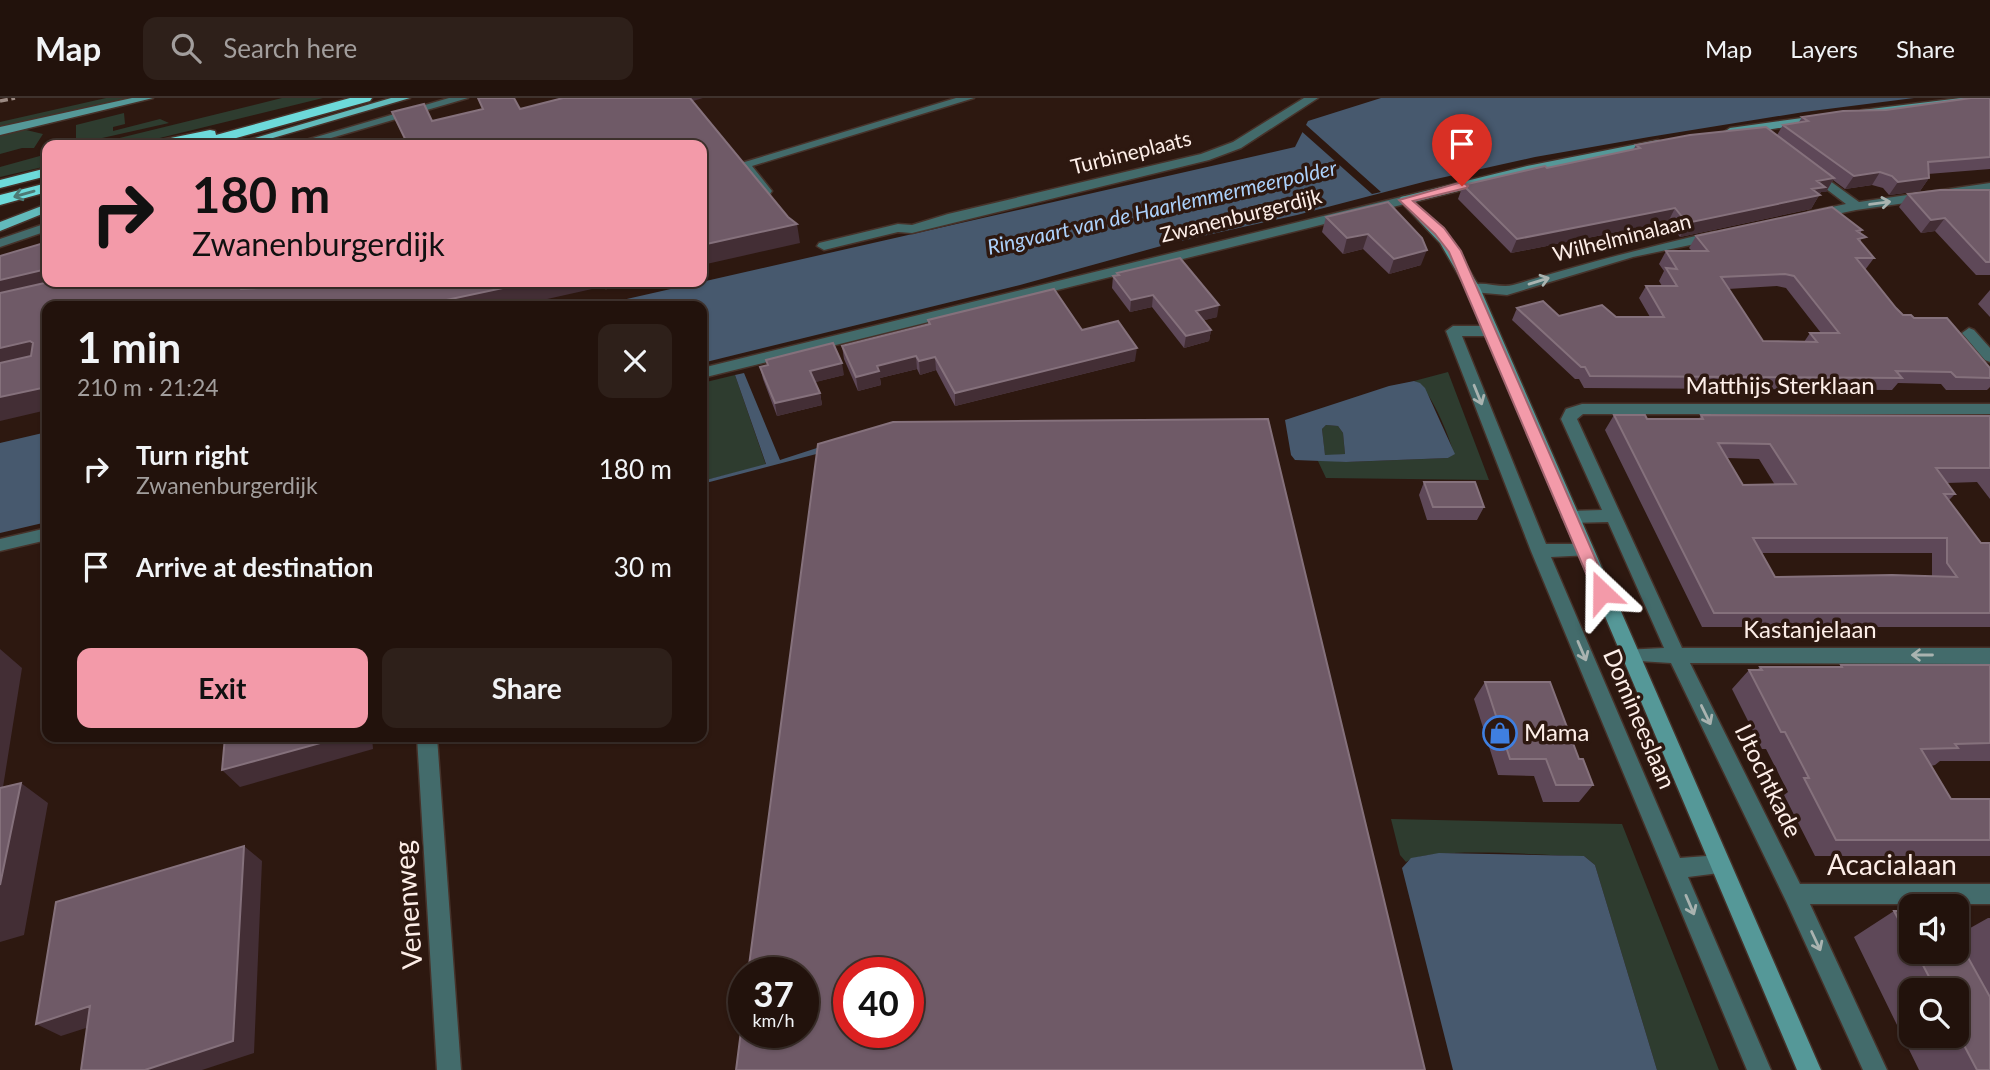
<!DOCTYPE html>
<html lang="en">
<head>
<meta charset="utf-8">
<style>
  body { margin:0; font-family:Lato,sans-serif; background:#2e201a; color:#f1f3f6; height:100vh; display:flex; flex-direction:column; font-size:26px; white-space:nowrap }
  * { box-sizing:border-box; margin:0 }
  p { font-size:23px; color:#a29e9d }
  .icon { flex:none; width:38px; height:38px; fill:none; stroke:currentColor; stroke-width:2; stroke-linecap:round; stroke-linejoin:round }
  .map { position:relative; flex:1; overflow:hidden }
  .side { position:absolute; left:42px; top:203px; width:665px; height:441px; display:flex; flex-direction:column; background:#22120c; border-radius:14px; box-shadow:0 2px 5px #0004,0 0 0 2px #3f322d }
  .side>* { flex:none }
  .banner { position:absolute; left:42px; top:42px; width:665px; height:147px; border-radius:14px; box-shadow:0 2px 5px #0004,0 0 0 2px #3f322d; background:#f39aa9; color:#111; overflow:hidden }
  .tools { position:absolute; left:1899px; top:796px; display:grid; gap:14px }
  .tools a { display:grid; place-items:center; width:70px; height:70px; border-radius:14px; background:#22120c; box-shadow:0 2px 5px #0004,0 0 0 2px #3f322d; font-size:35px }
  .speed { position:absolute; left:728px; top:859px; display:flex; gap:14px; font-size:35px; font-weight:700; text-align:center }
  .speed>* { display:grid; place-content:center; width:91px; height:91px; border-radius:50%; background:#22120c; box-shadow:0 2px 5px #0004,0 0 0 2px #3f322d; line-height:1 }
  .speed small { font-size:18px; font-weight:400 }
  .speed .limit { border:10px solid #d22; background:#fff; color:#111 }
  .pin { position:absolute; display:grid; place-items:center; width:60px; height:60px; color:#fff; margin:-72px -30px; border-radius:50% 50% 50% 0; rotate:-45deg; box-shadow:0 0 7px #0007 }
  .pin .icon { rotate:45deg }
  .me { position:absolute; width:77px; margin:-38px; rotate:337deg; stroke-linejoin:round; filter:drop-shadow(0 0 5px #0008) }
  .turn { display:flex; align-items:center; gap:24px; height:147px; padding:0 35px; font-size:32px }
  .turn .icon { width:91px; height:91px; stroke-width:2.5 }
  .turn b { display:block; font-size:49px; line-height:60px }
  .round { display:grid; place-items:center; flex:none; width:74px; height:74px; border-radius:14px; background:#2e201a }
  .head { display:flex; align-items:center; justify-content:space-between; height:119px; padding:0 35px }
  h1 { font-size:42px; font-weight:700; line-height:52px }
  .primary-button { display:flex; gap:14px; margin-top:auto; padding:14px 35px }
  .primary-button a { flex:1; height:80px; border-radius:14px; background:#f39aa9; color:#111; font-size:28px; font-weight:700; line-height:80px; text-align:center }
  .primary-button a+a { background:#2e201a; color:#f1f3f6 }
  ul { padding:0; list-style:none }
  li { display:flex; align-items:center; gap:21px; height:98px; padding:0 35px }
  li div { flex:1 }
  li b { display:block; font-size:26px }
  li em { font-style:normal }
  header { display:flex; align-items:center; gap:42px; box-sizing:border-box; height:98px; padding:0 35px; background:#22120c; border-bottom:2px solid #3f322d }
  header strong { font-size:33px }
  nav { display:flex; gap:38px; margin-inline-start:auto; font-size:24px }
  .search { width:490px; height:63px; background:#2e201a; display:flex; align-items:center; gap:18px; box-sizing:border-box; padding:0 24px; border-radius:14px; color:#a29e9d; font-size:26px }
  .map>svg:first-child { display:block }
</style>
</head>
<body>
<header>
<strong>Map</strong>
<div class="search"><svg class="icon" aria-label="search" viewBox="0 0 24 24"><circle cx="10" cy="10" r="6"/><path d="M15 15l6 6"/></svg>Search here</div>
<nav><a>Map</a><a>Layers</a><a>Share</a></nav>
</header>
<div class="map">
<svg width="1990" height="972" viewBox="0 0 1990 972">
  <rect width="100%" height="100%" fill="#2d1810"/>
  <path fill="#2e3c2f" d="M106,0H127L0,29V24Z
    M282,0H323L131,47H91Z
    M124,15L125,26L113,29V33L160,21L169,25L71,47L76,44V27Z
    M22,31L43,36L34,50H22L0,56V36Z
    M47,56V68L0,79V69Z
    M1448,274L1489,382L1326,380L1317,361L1346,364L1448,360L1454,356C1450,340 1429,287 1414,283Z
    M735,277L766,367L702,383V285Z
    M1326,327L1338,328L1343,335L1345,356L1325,358L1322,331Z
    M1391,721L1622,726L1719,972H1657L1595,767L1584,758C1549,758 1430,747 1406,764L1400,757Z"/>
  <path fill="#47596e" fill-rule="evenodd" d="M1381,0H1914L1804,14L1649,39L1535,59L1427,83L1297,117L1172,145L1020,187L702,265V208H596L1295,49L1308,23Z
    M744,275L780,362L820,349L885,338L702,386V383L766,366L735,277Z
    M1414,283L1420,285L1425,290L1455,356L1448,360L1346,364L1295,362L1291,357L1285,322L1389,288ZM1326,327L1338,328L1343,335L1345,356L1325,357L1322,331Z
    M47,334V424L0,435V345Z
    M1439,755L1584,758L1595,767L1657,972H1453L1402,770L1411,760Z"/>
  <path fill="#2d1810" d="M1303,26H1305L1381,94L1372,96L1300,32Z"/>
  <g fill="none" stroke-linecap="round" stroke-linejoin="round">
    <g stroke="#46322a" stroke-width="3">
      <path id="street" d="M449,0H468L307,47H289Z
        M956,0H974L752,68L772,93L770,96H762L738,66Z
        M1304,0H1318L1241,50L1209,62L912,135L898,134L824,152L817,148L819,145L898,126L912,127L948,116L1201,56L1233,44Z
        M1812,70L1859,104L1990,85V93L1856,112L1813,121L1808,120V114L1846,106L1808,77L1806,74Z
        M1405,98L1409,99V105L702,280V270Z
        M47,125V133L0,149V141Z
        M1714,134L1719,135V141L1633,159L1507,197L1473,194L1466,190C1477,180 1499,191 1513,187C1580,167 1646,149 1714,134Z
        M598,184H612L613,186L606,190Z
        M1453,228H1490L1497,233L1490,238H1462L1546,446H1584L1590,447L1593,452L1590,457L1551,459L1680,760L1720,757L1727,760L1731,767L1727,774L1688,779L1771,972H1747L1531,453L1446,233Z
        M1969,230L1974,232L1990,250V264L1985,262L1962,235Z
        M1582,306H1990V316H1583L1577,321L1682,550H1990V566L1690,565L1800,786H1990V806H1810L1887,972H1863L1786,803L1671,565L1623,562L1621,557L1623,552L1664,550L1608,424L1570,425L1562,419L1570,413L1602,412L1561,321L1566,311Z
        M47,430V442L0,453V441Z
        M417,639H437L461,972H437Z"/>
    </g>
    <g stroke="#46322a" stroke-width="3">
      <path id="secondary" d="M132,0H153L0,37V29Z
        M1961,0H1990V3L1862,18L1856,15L1862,12Z
        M1824,17L1828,18V22L1730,38L1724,34L1730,30Z
        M1658,42L1664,46L1662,49L1527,76L1414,104L1449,139L1480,190L1821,972H1797L1466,190L1440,145L1399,102L1401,99L1527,68Z"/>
    </g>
    <g stroke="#46322a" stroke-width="3">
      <path id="primary" d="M391,0H410L249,47H231Z
        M47,106V114L0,133V124Z"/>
    </g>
    <g stroke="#46322a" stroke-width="3">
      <path id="highway" d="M350,0H372L370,3L211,47H189L191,44L149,47L151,44L210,32L215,33L216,37Z
        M47,70V78L0,90V82Z
        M47,85V94L0,107V97Z"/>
    </g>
    <use href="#street" fill="#436b6b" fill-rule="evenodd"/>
    <use href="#secondary" fill="#559898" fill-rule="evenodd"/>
    <use href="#primary" fill="#62babb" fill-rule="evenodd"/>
    <use href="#highway" fill="#6ddada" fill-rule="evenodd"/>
    <path stroke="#9b8982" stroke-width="3.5" stroke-dasharray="8 3.5" stroke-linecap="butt" d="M0,3L15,0"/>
  </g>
  <path fill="#5e4858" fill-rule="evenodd" d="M1990,0V71L1928,76L1929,80L1920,93L1889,97L1883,90L1872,87L1845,91L1833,82L1826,94H1821L1811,111L1680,139L1668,124L1511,155L1458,101L1463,87L1633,52L1636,47L1777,37L1783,27L1799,24L1802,19L1886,12Z
    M1990,92V177H1976L1935,133L1921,135L1899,109L1908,96Z
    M1388,104L1421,167L1389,176L1363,151L1343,156L1322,134L1326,119Z
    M1862,132L1860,135L1861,145L1874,160L1865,172L1896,210L1903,217L1914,220L1990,270V289L1987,292H1946L1941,286L1898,285L1892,292L1584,290L1579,281H1575L1512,222L1517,210L1559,218L1650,219L1639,200L1646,188H1662L1659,183L1664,173L1659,166L1666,153H1692L1689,150L1696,138ZM1777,188L1786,190L1821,235H1810L1804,244L1763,243L1728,191Z
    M1117,175L1217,219L1204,222L1211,232L1209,243L1184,250L1152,209L1130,214L1112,190L1113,178H1117Z
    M1990,192V219L1978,206Z
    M928,222L1082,232L1135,263L955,308L936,272L920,277L917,271L880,280L881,287L858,293L844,261L842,248L928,226Z
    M766,262L844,277L815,284L820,295L822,307L777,318L763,281L760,269L767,267Z
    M1614,317L1647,321H1699L1701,317L1990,318V401L1977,384L1947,385L1955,396L1949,402L1981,445H1990V529H1702L1605,332ZM1727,360L1759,361L1775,387H1743ZM1761,455H1932V478L1775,479Z
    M1424,384L1484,409L1477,422H1427L1419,397Z
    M1841,567H1990V663H1940L1935,667L1931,668L1951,701H1990V758H1815L1784,697L1788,694L1766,651H1762L1732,591L1749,572H1757L1760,569H1839Z
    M1485,584L1579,661L1593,687L1579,704H1543L1534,678L1498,677L1474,601Z
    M1894,813H1911V854H1956V838L1988,820H1990V972H1919L1854,839ZM1911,892H1956V938H1911Z"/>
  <path fill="#432e35" d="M682,0H703L683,6Z
    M1880,74L1872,87L1845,91L1854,78Z
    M1834,80L1826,94H1821L1811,111L1680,139L1687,125L1817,83Z
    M1929,80L1920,93L1889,97L1898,84Z
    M1675,110L1668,124L1511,155L1517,141Z
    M1945,120L1935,133L1921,135L1931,122Z
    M797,126L800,145L702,167V147Z
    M1368,136L1363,151L1343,156L1347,140Z
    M1427,152L1421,167L1389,176L1394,161Z
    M47,171V184L0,205V182Z
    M239,184H252L250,208L238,188Z
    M259,184H354L270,202Z
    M531,184H599L601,189L516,208H418Z
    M1153,197L1152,209L1130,214L1131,202Z
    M1219,207L1217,219L1194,225L1196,213Z
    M1211,232L1209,243L1184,250L1186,238Z
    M30,243L46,262L0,274V250Z
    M1137,250L1135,263L955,308V295Z
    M916,258L917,271L880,280L881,287L858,293L856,279L877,268Z
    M935,259L936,272L920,277L919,263Z
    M842,265L844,277L812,285L810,273Z
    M47,289V312L0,323V299Z
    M820,295L822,307L777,318L775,305Z
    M0,551L22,570L0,708Z
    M342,639H372L373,651L240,689L222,672Z
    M21,685L48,705L24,837L0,844V787Z
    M244,748L262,763L254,955L202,972H145Z
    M90,908L114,921L61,938L36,926Z"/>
  <path fill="#6f5a67" stroke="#85717c" stroke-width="2" fill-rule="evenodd" d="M478,0H514L520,11L563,0H690L788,119L797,126L702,147V47H408L392,14L424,6L432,23L483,11Z
    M1971,0H1990V59L1928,64L1929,80L1898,84L1892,78L1880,74L1854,78L1783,27L1808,23L1802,19L1843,13L1886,12Z
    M1766,29L1834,80L1817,83L1825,89L1812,91L1820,97L1687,125L1675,110L1517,141L1463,87L1545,68L1547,70L1640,50L1636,47L1690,37Z
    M1940,92H1990V164H1986L1945,120L1931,122L1908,96Z
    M1388,104L1422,140L1427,152L1394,161L1368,136L1347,140L1326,119Z
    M1832,109L1862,132L1857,133L1866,139L1858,141L1874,160H1856L1896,210L1903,217H1911L1914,220H1947L1990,270V280L1956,279L1951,274L1896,273L1902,280L1590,278L1585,269H1581L1517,210L1543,203L1559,218L1602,207L1616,219H1664L1646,188H1677L1666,170L1677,171L1666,153H1708L1696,138ZM1785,176L1794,178L1839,235H1810L1817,244L1763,243L1721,179Z
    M47,144V171L0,182V158Z
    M1180,160L1219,207L1196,213L1211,232L1186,238L1153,197L1131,202L1113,178L1119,177L1117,175Z
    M49,184H239L238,188L241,191L280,189L315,184H531L418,208H47V289L0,299V265L31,258L33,245L30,243L0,250V195Z
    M1054,191L1082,232L1118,223L1137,250L955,295L935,259L919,263L916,258L877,268L879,273L856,279L842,248L930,226L928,222Z
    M833,245L842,265L810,273L820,295L775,305L760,269L768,267L766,262Z
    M1614,317H1645L1647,321H1703L1701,317L1990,318V370H1936L1955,396H1944L1981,445H1990V515H1714ZM1718,345L1770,346L1796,386L1743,387ZM1753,440H1947V465L1957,479L1892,477L1775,479Z
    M1268,321L1425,972H736L744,910V934H803V875H748L818,346L893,324ZM849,875H908V934H849Z
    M1424,384H1475L1484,409H1433Z
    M1841,567H1990V645L1955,646L1958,650L1921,651L1951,701H1990V742H1836L1804,680H1809L1785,634H1781L1749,572H1762L1760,569H1842Z
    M1485,584H1550L1579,661H1583L1593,687H1556L1546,661H1510Z
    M225,639H342L222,672Z
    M21,685L0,787V690Z
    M244,748L233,943L145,972H81L90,908L36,926L56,804Z
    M1894,813H1911V845Z
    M1956,838L1990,899V972H1977L1956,932V892H1936L1916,854H1956Z"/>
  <defs><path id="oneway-shaft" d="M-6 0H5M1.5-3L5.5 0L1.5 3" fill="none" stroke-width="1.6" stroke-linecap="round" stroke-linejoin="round" transform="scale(1.75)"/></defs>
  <use stroke="#4d7975" href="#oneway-shaft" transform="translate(24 96) rotate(164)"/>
  <g stroke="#a9b3b0">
    <use href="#oneway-shaft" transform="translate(1880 105) rotate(-8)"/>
    <use href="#oneway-shaft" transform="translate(1539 183) rotate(-17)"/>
    <use href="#oneway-shaft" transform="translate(1478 297) rotate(68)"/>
    <use href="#oneway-shaft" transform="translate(1582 553) rotate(67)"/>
    <use href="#oneway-shaft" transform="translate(1922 557) rotate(-180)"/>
    <use href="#oneway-shaft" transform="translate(1706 617) rotate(64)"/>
    <use href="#oneway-shaft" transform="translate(1690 807) rotate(67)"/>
    <use href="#oneway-shaft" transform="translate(1816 843) rotate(65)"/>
  </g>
  <path fill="#f39aa9" stroke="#9e646e" stroke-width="2" d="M1462,84L1468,88L1466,90L1413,103L1444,130L1461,153L1610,494L1608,498H1597L1594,494L1449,154L1435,136L1399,102Z"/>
  <defs>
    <g id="shop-ring" transform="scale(1.75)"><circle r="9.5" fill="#2d1810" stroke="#3f7fe0" stroke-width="1.5"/><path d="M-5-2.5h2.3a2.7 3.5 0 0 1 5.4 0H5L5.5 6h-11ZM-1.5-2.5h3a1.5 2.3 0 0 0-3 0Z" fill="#3f7fe0"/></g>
  </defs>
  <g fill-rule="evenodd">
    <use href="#shop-ring" x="1500" y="635"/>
  </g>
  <g text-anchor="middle" stroke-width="7" stroke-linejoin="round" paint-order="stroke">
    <g font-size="21" fill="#fdeee8" stroke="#2d1810">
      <text transform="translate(1131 55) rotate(-14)" y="7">Turbineplaats</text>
      <text transform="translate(1241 118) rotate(-14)" y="7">Zwanenburgerdijk</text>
      <text transform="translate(1622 140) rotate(-14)" y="7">Wilhelminalaan</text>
    </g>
    <g font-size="21" font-style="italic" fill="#acd1fb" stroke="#2d1810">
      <text transform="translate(1162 110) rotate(-13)" y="7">Ringvaart van de Haarlemmermeerpolder</text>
    </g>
    <g font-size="24" fill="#fdeee8" stroke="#2d1810">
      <text x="1780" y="296">Matthijs Sterklaan</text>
      <text x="1810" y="540">Kastanjelaan</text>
      <text transform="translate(1639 621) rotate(67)" y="8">Domineeslaan</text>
      <text transform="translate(1768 683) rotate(64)" y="8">IJtochtkade</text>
    </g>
    <g font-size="24" fill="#fdeee8" stroke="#2d1810" text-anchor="start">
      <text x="1524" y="643">Mama</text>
    </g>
    <g font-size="28" fill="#fdeee8" stroke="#2d1810">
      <text x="1892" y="777">Acacialaan</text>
      <text transform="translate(408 807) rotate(-94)" y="10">Venenweg</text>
    </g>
  </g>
</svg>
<div class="tools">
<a><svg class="icon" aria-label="sound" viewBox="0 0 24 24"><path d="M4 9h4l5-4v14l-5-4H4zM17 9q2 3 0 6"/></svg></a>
<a><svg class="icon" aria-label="search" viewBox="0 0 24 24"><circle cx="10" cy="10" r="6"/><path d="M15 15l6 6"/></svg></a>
</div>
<div class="speed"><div>37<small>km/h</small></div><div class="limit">40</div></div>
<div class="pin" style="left:1462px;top:88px;background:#d93025"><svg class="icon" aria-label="arrive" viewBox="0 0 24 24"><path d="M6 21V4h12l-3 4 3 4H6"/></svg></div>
<svg class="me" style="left:1602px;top:494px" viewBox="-20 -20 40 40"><path d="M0-17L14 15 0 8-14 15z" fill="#f39aa9" stroke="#fff" stroke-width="4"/></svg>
<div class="banner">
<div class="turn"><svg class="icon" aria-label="right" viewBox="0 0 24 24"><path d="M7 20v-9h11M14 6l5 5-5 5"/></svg><div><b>180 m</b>Zwanenburgerdijk</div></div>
</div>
<section class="side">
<div class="head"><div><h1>1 min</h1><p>210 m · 21:24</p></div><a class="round"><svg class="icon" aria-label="close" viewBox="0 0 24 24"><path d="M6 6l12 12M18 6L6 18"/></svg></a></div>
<ul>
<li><svg class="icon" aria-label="right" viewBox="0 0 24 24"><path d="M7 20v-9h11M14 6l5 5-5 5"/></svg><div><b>Turn right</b><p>Zwanenburgerdijk</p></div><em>180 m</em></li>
<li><svg class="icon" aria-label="arrive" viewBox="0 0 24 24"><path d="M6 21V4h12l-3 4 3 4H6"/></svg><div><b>Arrive at destination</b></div><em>30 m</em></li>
</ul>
<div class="primary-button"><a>Exit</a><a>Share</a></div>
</section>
</div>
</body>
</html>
